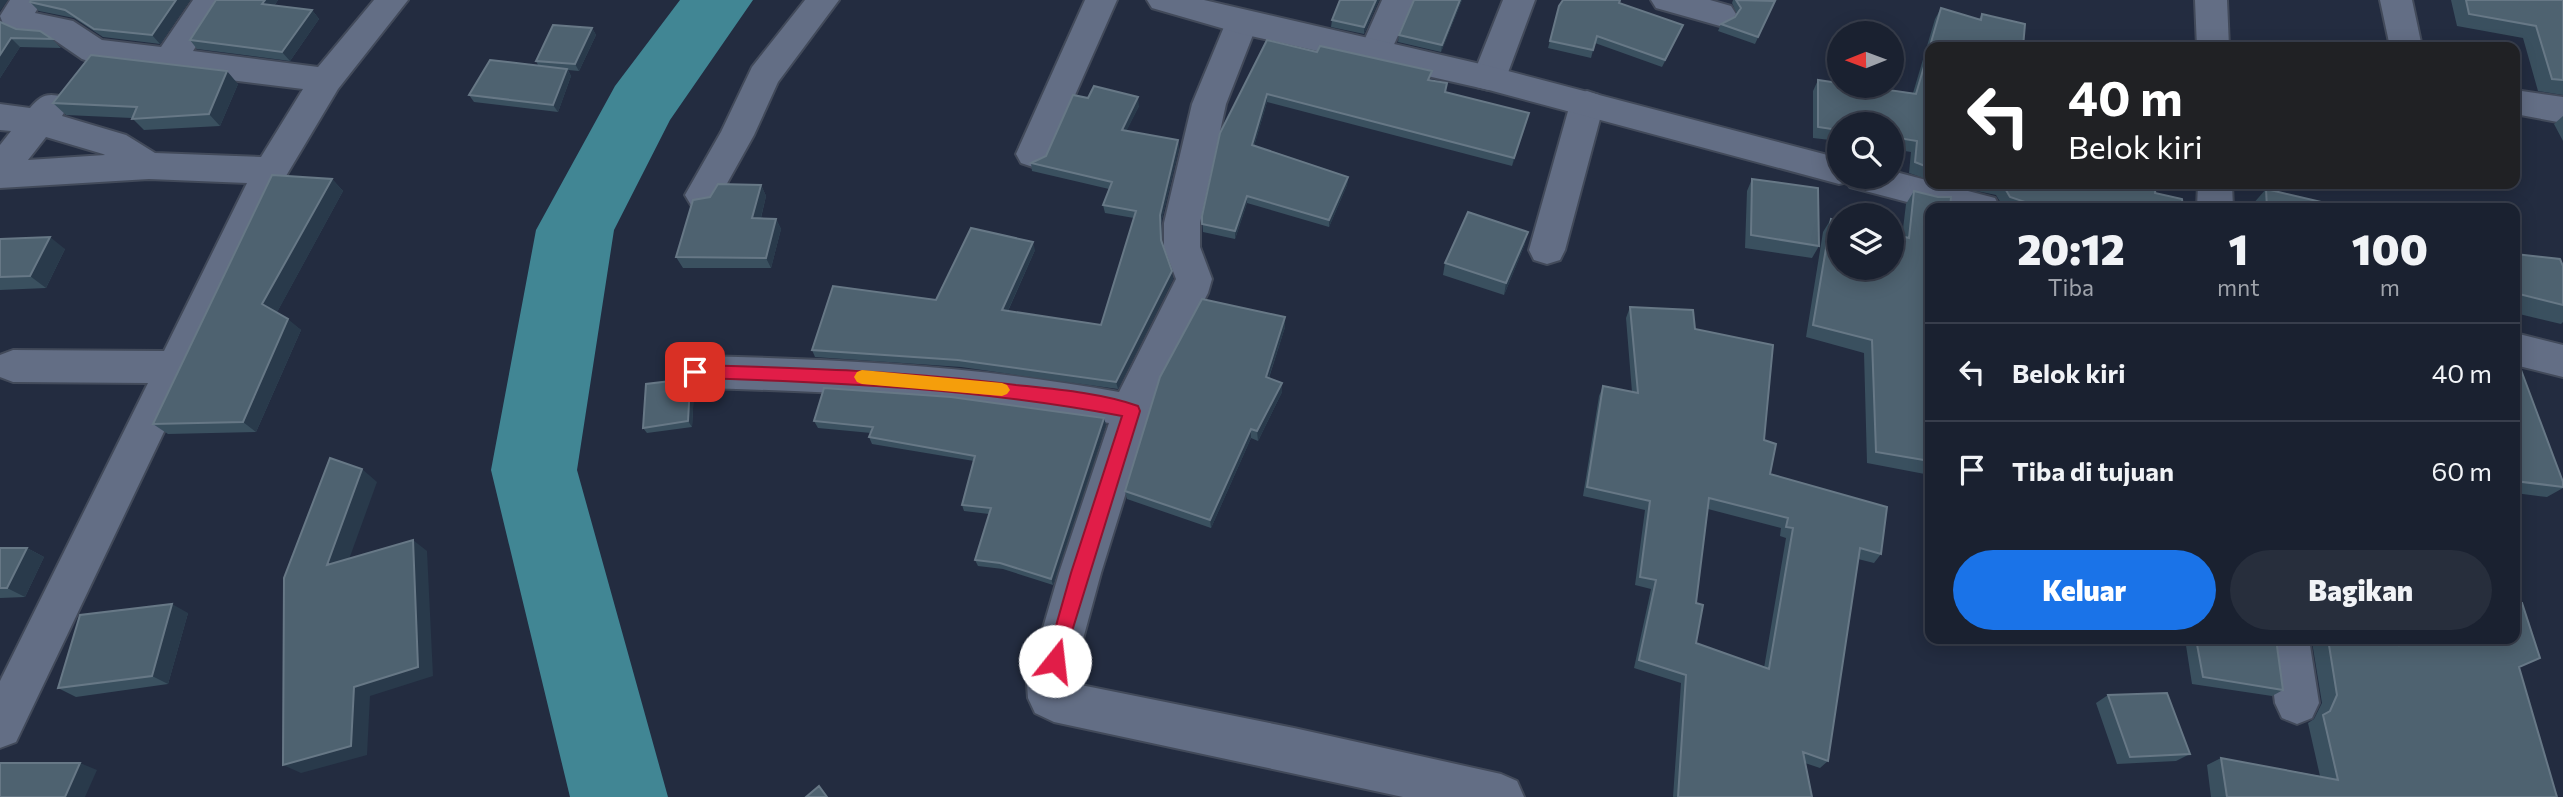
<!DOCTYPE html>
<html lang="id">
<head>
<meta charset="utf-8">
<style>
  body { margin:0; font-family:Commissioner,sans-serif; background:#272e3c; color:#f1f3f6; height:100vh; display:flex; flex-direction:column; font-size:26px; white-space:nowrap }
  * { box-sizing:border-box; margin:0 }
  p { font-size:23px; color:#9fa3ab }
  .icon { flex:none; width:38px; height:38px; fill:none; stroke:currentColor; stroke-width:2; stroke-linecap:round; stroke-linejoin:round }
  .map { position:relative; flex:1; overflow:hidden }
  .drawer { position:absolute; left:1925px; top:203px; width:595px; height:441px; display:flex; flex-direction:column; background:#1a2130; border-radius:14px; box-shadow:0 4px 18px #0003,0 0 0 2px #383e4c }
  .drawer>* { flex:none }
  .top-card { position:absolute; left:1925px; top:42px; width:595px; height:147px; border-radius:14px; box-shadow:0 4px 18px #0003,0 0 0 2px #383e4c; background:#202124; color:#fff; overflow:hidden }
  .needle { width:46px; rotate:269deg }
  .fabs { position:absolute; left:1827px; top:21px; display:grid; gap:14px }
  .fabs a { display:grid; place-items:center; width:77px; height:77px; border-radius:50%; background:#1a2130; box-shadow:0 4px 18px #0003,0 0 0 2px #383e4c; font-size:35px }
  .pin { position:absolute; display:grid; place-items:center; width:60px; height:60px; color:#fff; margin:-30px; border-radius:14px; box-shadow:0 4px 10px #0006 }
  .me { position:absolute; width:77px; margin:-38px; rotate:16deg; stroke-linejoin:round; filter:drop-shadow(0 0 5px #0008) }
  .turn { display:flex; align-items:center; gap:24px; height:147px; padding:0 28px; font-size:32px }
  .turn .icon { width:91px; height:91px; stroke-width:2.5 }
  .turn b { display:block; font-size:49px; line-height:60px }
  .eta { display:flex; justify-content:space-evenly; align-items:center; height:119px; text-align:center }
  .eta b { font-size:42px; font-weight:800; line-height:49px }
  .action { display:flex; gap:14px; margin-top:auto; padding:14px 28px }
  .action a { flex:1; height:80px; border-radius:42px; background:#1a73e8; color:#fff; font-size:28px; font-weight:800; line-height:80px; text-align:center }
  .action a+a { background:#272e3c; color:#f1f3f6 }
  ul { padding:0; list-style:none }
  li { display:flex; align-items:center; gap:21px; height:98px; padding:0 28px; border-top:2px solid #383e4c }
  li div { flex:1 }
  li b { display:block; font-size:26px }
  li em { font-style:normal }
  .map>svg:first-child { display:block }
</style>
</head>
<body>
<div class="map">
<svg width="2563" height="797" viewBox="0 0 2563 797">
  <rect width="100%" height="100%" fill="#232c40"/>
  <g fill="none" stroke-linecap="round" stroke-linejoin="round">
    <path fill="#418694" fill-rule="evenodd" d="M680,0H753L670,120L614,230L577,470L668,797H570L491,470L536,230L615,86Z"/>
    <g stroke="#424a5a" stroke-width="4">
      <path id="minor" d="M10,0H43L35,13L73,21L102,40L161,47L193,0H226L193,51L318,67L374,0H408L338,89L286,176L16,742L0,748V681L148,383L13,382L0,377V355L13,350L164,351L247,183L149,179L0,188V145L11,131L0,130V104L30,108C40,96 47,92 63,97L68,106L62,116L126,135L155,153L261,157L303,89L94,63L82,59L50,37L26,35L4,26L0,16ZM46,137L103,154L105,155L28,160Z
        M805,0H839L778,82L754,135L715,205L703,209L691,205L685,195L721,132L752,67Z
        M1085,0H1117L1045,163L1033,167L1021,163L1016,154Z
        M1382,0H1414L1387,60L1375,64L1363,60L1359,52Z
        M1503,0H1535L1506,78L1501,87L1489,90L1477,87L1472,78Z
        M1651,0H1710L1731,6L1736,14L1731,22L1720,26L1656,8Z
        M2195,0H2227L2229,47H2197Z
        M2380,0H2412L2422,47H2390Z
        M1242,10L1253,14L1258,22L1226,104L1200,223V247L1212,279L1208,293L1159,386L1101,573L1071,683L1294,728L1501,774L1517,781L1524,797H1403L1054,722L1035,713L1028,698L1027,683L1059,573L1109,423C971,398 834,391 695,388L682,383L676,372L682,361L695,356C838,359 978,366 1119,392L1176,279L1164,247V223L1192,104L1226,22L1231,14Z
        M2515,90L2563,97V123L2515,114Z
        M1587,91L1599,95L1604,104L1565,250L1560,260L1547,264L1534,260L1529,250L1570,104L1575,95Z
        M2198,184H2232L2233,208H2197Z
        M2267,639H2309L2319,703L2312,718L2297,724L2282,718L2275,703Z"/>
    </g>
    <g stroke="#424a5a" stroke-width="4">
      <path id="tertiary" d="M1147,0H1204L1489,66L1839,158V177H1892V171L1930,181V184H1941L1995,198L2000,208H1930L1850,187L1847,182L1839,184L1489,90L1242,34L1152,8Z
        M2515,333L2563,345V377L2515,365Z"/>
    </g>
    <use href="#minor" fill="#636e85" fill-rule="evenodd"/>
    <use href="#tertiary" fill="#636e85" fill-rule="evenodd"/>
  </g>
  <path fill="#3a505f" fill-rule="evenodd" d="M31,0H190L160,44L103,37L74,18L39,11L30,2Z
    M216,0H278L274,6L312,10L319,19L290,61L197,49L190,40Z
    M1379,0L1364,34L1331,27L1332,20Z
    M1414,0H1462L1441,52L1398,42L1399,35Z
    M1563,0H1621L1620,3L1683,25L1680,32L1662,67L1595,43L1591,58L1548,48L1559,6Z
    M1733,0H1773L1772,8L1755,44L1718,31L1721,24L1735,17L1737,14L1732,3Z
    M2451,0H2563V95L2538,91L2523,38L2457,26Z
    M1941,8L1979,19L1982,14L2025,24L1930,47V180L1909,173L1911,152L1892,149V124H1839V141L1813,138V91L1818,80L1913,93L1935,19Z
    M1,23L16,29L52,39L61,48L20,47L0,78Z
    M592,28L596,35L579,71L568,70L571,76L558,112L474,102L469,95L538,65L536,61Z
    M1267,40L1430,80L1446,92L1527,121L1512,166L1267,102L1254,146L1348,177L1347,185L1329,227L1247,203L1235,239L1203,232L1202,216Z
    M238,84L220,126L144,130L132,118L66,115L53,103Z
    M1088,98L1139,106L1126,131L1178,140L1179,148L1161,223L1162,243L1173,279L1118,389L961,367L815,357L812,350L936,300L1035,250L1008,311L1101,325L1134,218L1105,213L1103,205L1109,189L1032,171L1031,163L1046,156Z
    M2563,116V141L2554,124Z
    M332,179L343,191L277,312L301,330L256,432L168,434L153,424Z
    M1752,179L1819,246L1812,258L1745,248L1747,191Z
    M1943,184H2156L2155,193L2183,208H2004L1996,195Z
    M761,185L766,196L761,218L776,219L781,229L771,268H683L676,257L710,197Z
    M2266,189L2347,208H2252V205Z
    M1914,191L1930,208V475L1867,463L1864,353L1806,337L1823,232L1831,219L1902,237L1906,204Z
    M0,239L65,249L46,288L0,290Z
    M1525,244L1504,295L1443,275L1445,263Z
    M2515,254L2563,266V322L2561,324L2515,313Z
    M1630,307L1695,329L1764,440L1770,474L1881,554L1874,563L1858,559L1828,761L1820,768L1805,763L1812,797H1673L1681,683L1634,668L1651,589L1635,585L1645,510L1583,496L1599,396L1603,386L1632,392L1626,318ZM1708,509L1781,528L1780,536L1786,538L1764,668L1696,643V603Z
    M1285,327L1269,378L1282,392L1258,441L1251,438L1211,528L1127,499L1125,491Z
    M2515,361L2563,482V488L2547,497L2515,493Z
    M690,385L694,390L692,427L647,433L643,428Z
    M1104,418L1106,425L1053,585L1003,569L978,566L975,560L989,514L964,511L962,505L974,461L872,444L869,437L871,433L818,428L814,421Z
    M0,548H27L44,557L25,597L0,598Z
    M188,613L168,684L76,697L58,688Z
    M2185,639H2276L2283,690L2272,696L2192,684Z
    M2317,639H2362L2377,641L2376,639H2515L2519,668L2557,797H2211L2207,765L2221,758L2320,776L2308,723L2314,719L2322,703L2312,642Z
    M2108,695L2190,754L2176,761L2117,764L2096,703Z"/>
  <path fill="#293a4b" d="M0,0H8L0,11Z
    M176,0H190L160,44L152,35Z
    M265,0H278L269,13L262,4Z
    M1376,0H1379L1364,34V27Z
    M1460,0H1462L1441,52L1442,45Z
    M312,10L319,19L290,61L282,52Z
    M592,28L596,35L579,71L575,64Z
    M11,38L20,47L0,78V55Z
    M567,69L571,76L558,112L553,105Z
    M227,71L238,84L220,126L209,114Z
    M1267,94V102L1252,153V145Z
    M1138,97L1139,106L1123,138L1122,130Z
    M1529,113L1527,121L1512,166L1514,158Z
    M1178,140L1179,148L1161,223L1162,248L1160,215Z
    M1348,177L1347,185L1329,227V220Z
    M332,179L343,191L275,316L262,304Z
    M761,185L766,196L758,229L752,218Z
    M1247,196V203L1235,239V231Z
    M776,219L781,229L771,268L766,258Z
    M1528,232L1525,244L1504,295L1506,283Z
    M50,237L65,249L46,288L30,276Z
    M1033,242L1035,250L1005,317L1002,310Z
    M1172,271L1173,279L1118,389L1116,382Z
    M1285,317V327L1266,386V377Z
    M288,319L301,330L256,432L243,422Z
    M1282,383V392L1258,441L1257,431Z
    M690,385L694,390L692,427L688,421Z
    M1104,418L1106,425L1053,585L1051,579Z
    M1251,429V438L1211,528L1210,520Z
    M362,469L377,482L343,576L327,565Z
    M413,540L427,551L433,676L370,696L367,755L301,773L283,765L354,687Z
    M27,548L44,557L25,597L7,588Z
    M172,604L188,613L168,684L152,676Z
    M80,763L97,770L85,797H65Z"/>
  <path fill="#4e6270" stroke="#677886" stroke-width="2" fill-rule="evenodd" d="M31,0H176L152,35L94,29L65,10L30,2Z
    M216,0H265L262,4L312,10L282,52L190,40Z
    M1340,0H1376L1364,27L1332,20Z
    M1414,0H1460L1442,45L1399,35Z
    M1563,0H1620L1619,3L1683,25L1665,60L1597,36L1593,50L1550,41L1559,6Z
    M1736,0L1775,1L1758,37L1721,24L1735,17L1741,8Z
    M2466,0H2563V80L2552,79L2536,26L2469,14Z
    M1941,8L1981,20L1982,14L2025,24L2023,47H1930V168L1915,162L1917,141L1892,137V124H1839V130L1818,127V80L1839,83V86H1861L1916,94Z
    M0,22L16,29L40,31L52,39L11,38L0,55Z
    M553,25L592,28L575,64L536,61Z
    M1267,40L1317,52L1320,46L1432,71L1428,80L1447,83L1445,92L1529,113L1514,158L1267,94L1252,145L1348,177L1329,220L1247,196L1235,231L1202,224V216L1220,133Z
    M91,55L227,71L209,114L132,119L137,107L53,103Z
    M490,60L567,69L553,105L469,95Z
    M1094,86L1138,97L1122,130L1178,140L1160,215L1161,240L1172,271L1116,382L958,360L812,350L833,286L936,300L971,228L1033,242L1002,310L1101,325L1136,211L1103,205L1112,182L1031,163L1046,156L1073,95L1088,98Z
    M272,175L332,179L262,304L288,319L243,422L153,424Z
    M1752,179L1818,188L1819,246L1751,235Z
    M718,184L761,185L752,218L776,219L766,258L676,257L693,200L710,197Z
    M1997,184H2156L2155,193L2182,199L2183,208H2043L2010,197L2003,185Z
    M2266,189L2347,208H2267Z
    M1914,191L1938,197H1951L1950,208H1930V461L1876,452L1872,340L1813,325L1831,219L1839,221V268H1892V234L1909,238Z
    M1468,212L1528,232L1506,283L1445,263Z
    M50,237L30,276L0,277V239Z
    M2515,254L2560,259L2563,266V305L2515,293Z
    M1202,299L1285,317L1266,377L1282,383L1257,431L1251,429L1210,520L1125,491L1160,377Z
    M1630,307L1693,310L1695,329L1773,345L1764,440L1776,444L1770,474L1887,507L1881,554L1860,548L1828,761L1803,752L1812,797H1678L1686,675L1639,660L1656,580L1640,577L1650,501L1587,487L1603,386L1638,393ZM1709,498L1788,518L1786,527L1793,528L1769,669L1696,643L1703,605L1696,603Z
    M2515,361L2518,362L2563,482V487L2515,481Z
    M679,380L690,385L688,421L643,428L646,384Z
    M824,388L951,397L1104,418L1051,579L1000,563L975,560L991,508L962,505L975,456L869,437L873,427L814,421Z
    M330,458L362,469L327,565L413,540L418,667L354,687L351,746L283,765L284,578Z
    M0,548H27L7,588H0Z
    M2515,602L2522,603L2540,658L2519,667L2557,797H2227L2221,758L2338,780L2323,715L2330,711L2337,695L2328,639H2362L2398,645L2396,639H2515Z
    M172,604L152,676L58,688L80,615Z
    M2196,639H2276L2283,690L2203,677Z
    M2167,693L2190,754L2130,757L2108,695Z
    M0,763H80L65,797H0Z
    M819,786L827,797H806Z"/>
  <path fill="#e11d48" stroke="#92132f" stroke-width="2" d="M695,365C802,368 909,371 1016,385C1054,389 1102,393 1138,406L1140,411L1061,667L1055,669L1049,667L1046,661L1071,573L1122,416C979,389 840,382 695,378L689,376L687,372L689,367Z"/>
  <path fill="#f59e0b" d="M862,370L1002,383L1007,385L1010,390L1007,394L1002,396L862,384L857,382L854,377L857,372Z"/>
</svg>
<div class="fabs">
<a><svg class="needle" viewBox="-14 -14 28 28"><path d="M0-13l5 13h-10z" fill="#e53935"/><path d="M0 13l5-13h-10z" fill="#9fa3ab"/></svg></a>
<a><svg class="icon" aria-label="search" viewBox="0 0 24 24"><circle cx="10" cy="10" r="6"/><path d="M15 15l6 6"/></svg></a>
<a><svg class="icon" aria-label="layers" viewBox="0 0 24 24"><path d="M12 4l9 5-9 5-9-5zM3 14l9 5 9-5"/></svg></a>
</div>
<div class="pin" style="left:695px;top:372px;background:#d93025"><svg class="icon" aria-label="arrive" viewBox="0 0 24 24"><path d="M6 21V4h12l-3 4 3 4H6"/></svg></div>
<svg class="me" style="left:1055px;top:661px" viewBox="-20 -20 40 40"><circle r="19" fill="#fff"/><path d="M0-13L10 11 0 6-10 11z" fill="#e11d48"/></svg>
<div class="top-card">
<div class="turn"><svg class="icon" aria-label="left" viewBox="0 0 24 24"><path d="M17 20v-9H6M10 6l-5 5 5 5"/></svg><div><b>40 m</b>Belok kiri</div></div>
</div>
<section class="drawer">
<div class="eta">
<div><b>20:12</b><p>Tiba</p></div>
<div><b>1</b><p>mnt</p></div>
<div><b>100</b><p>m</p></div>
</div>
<ul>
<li><svg class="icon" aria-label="left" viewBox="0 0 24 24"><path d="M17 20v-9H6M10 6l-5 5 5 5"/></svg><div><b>Belok kiri</b></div><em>40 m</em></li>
<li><svg class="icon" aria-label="arrive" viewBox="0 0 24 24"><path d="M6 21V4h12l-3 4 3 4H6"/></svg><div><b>Tiba di tujuan</b></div><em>60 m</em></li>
</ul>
<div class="action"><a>Keluar</a><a>Bagikan</a></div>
</section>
</div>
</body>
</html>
